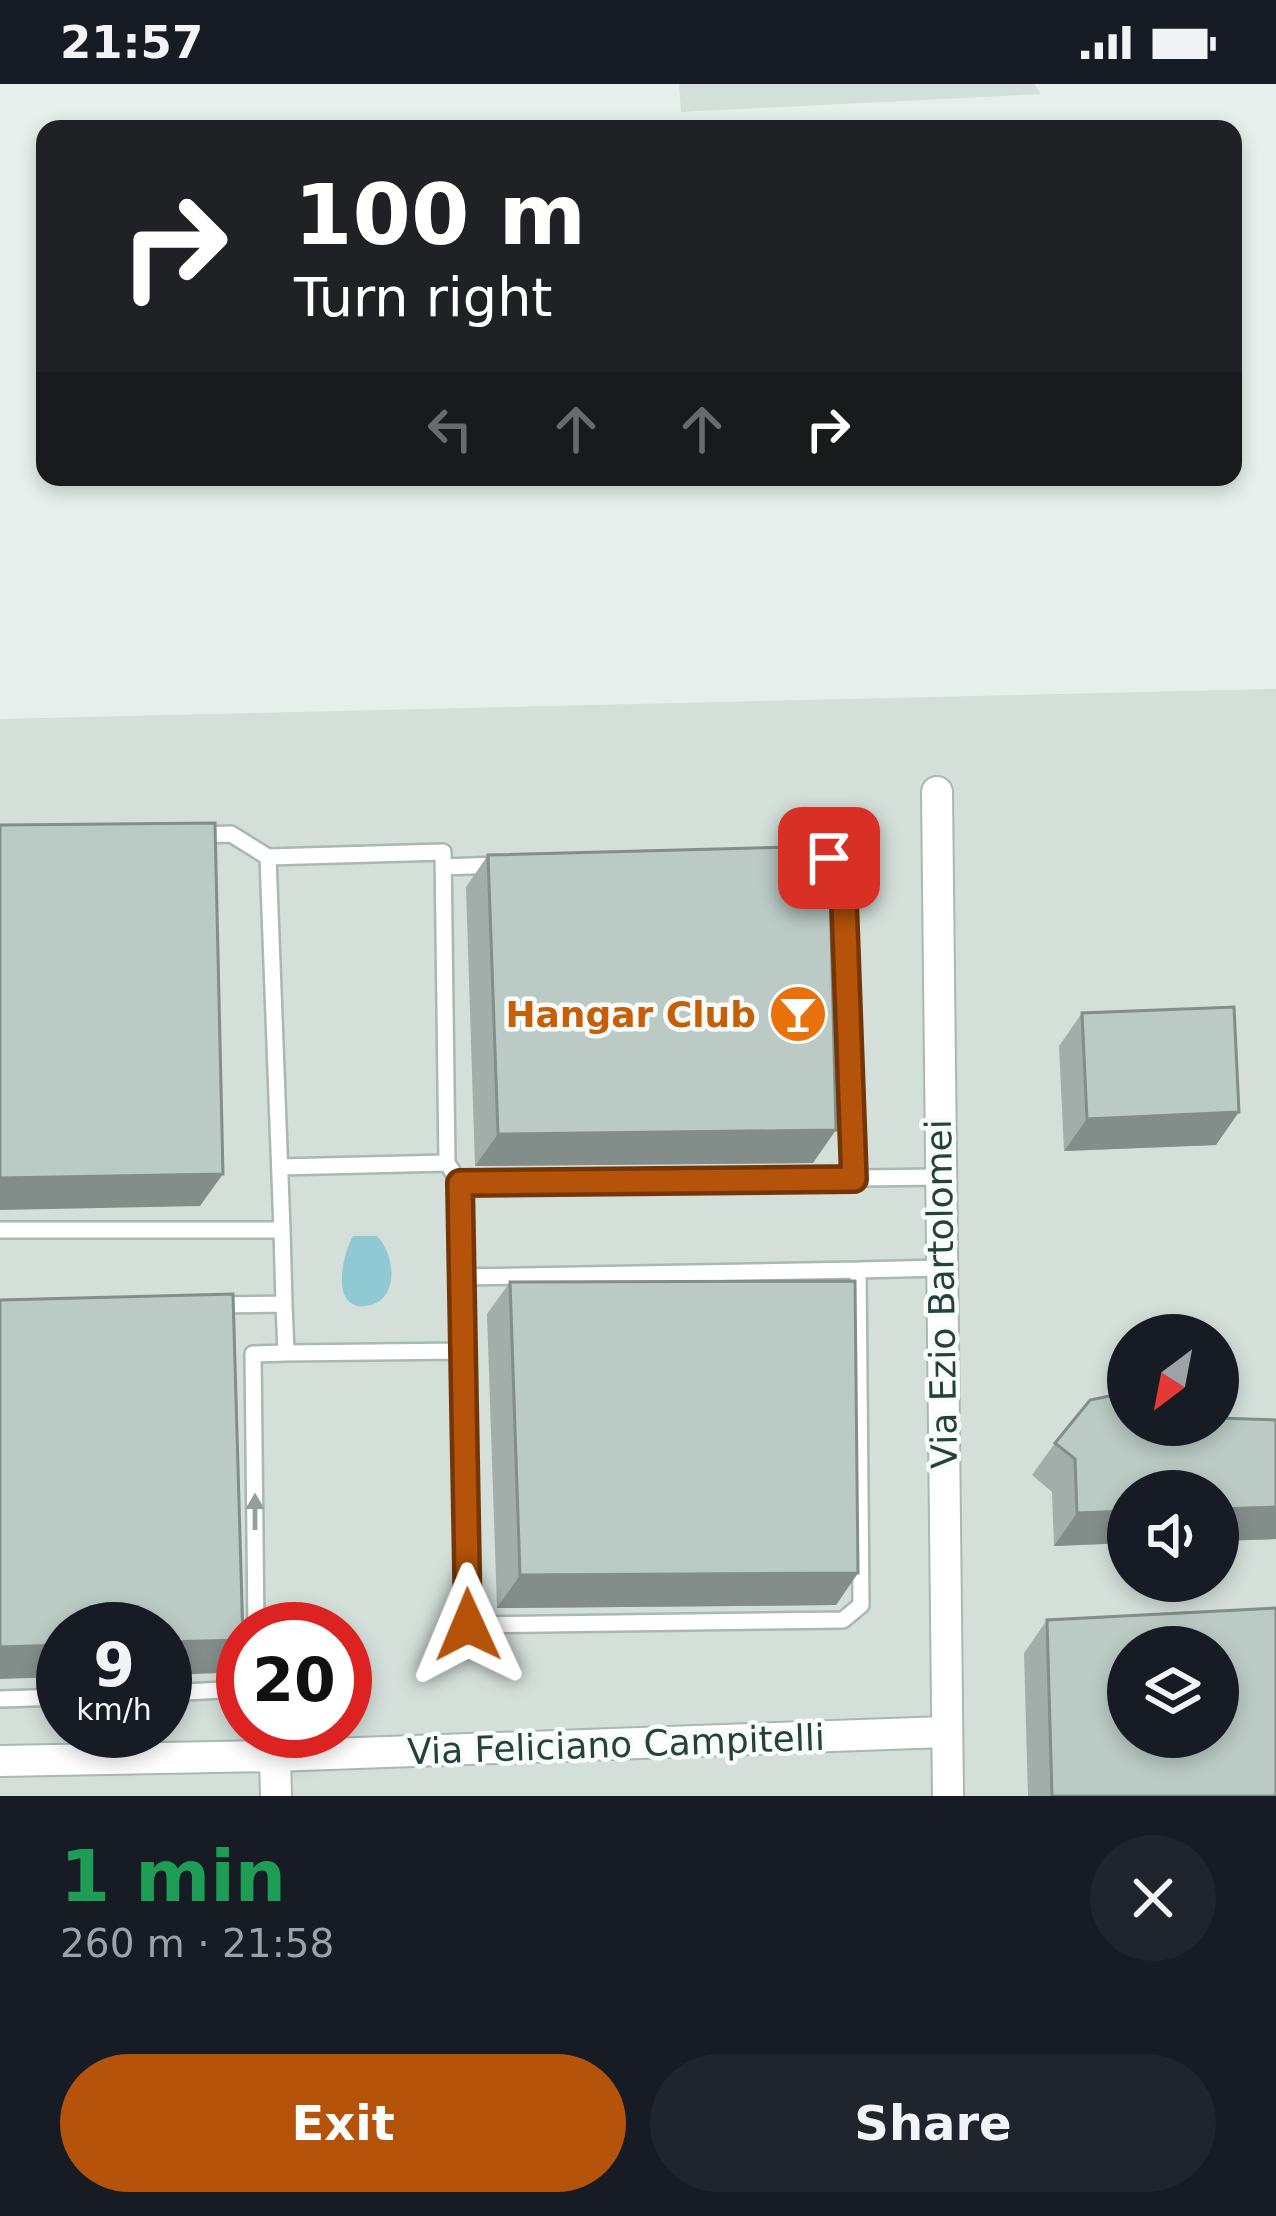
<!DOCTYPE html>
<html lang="en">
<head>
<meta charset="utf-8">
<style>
  body { margin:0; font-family:"DejaVu Sans",sans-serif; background:#20242c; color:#f1f3f6; height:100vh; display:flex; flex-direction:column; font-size:45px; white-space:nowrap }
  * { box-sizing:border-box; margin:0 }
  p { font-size:39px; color:#9ea1a6 }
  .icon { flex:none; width:66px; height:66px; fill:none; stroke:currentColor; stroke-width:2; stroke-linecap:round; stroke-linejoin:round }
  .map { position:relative; height:1712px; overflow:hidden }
  .drawer { display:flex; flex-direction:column; background:#171b24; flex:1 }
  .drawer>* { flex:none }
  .banner { position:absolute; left:36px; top:36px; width:1206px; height:366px; border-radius:24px; box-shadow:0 6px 18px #0003; background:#202124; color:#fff; overflow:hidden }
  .needle { width:78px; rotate:212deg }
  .tools { position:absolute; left:1107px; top:1230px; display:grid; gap:24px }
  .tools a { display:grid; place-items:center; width:132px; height:132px; border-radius:50%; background:#171b24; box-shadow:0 6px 18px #0003; font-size:60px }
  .speed { position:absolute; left:36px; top:1518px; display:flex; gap:24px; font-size:60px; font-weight:700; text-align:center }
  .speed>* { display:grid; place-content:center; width:156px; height:156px; border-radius:50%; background:#171b24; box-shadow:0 6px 18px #0003; line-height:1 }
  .speed small { font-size:30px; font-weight:400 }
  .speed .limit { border:18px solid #d22; background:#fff; color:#111 }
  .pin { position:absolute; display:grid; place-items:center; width:102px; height:102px; color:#fff; margin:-51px; border-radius:24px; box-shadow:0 6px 18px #0006 }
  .me { position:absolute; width:132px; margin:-66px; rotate:359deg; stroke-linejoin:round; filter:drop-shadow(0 0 9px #0008) }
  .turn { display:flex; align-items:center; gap:42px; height:252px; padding:0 60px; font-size:54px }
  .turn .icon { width:156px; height:156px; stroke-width:2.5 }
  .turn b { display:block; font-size:84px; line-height:102px }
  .lanes { display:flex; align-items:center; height:114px; padding:0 60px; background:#0003; justify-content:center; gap:60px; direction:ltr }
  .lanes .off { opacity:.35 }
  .round { display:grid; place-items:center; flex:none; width:126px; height:126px; border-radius:63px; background:#20242c }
  .summary { display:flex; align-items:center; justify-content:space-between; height:204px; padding:0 60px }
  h1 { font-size:72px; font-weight:700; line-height:90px; color:#1e9e55 }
  .cta { display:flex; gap:24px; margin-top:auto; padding:24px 60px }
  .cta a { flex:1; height:138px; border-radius:72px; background:#b45309; color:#fff; font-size:48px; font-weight:700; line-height:138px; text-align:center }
  .cta a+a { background:#20242c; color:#f1f3f6 }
  .status { display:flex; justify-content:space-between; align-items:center; height:84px; padding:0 60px; background:#171b24; direction:ltr }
  .status svg { height:33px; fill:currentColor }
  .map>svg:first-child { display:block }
</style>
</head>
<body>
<div class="status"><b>21:57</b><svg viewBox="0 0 49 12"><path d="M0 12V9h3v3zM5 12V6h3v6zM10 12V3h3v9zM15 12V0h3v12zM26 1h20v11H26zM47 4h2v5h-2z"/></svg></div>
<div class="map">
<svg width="1276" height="1712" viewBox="0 0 1276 1712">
  <rect width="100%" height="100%" fill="#e6efeb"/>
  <path fill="#d4dfda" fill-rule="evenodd" d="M679,0H1034L1041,10L681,28Z
    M1276,605V1712H0V635ZM1128,1251H1218V1341H1128ZM1128,1407H1218V1497H1128ZM63,1545H165V1647H63ZM243,1545H345V1647H243ZM1128,1563H1218V1653H1128Z"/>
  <path fill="#8ec9d4" d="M353,1152H377C395,1170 401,1217 366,1222C329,1226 343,1169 353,1152Z"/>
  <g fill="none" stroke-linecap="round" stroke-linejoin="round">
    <g stroke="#a8b8b2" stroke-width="20">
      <path id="service" d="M268,773L443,768L447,1079
        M810,775L829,774L843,789L854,1095
        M443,783L498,781
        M280,1083L447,1079L460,1099L940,1093
        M460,1099L468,1541L843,1536L861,1521L858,1186L461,1193
        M0,1146H282L268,773L231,750L200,751
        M282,1146L284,1220
        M858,1186L942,1184
        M213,1221L284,1220L286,1269L253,1270L256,1545
        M286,1269L463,1267
        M165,1609L243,1605
        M0,1615L63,1613"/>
    </g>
    <g stroke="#a8b8b2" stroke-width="34">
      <path id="minor" d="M937,708L948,1712
        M275,1672L276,1712
        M0,1677L275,1672L945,1648"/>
    </g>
    <use href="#service" stroke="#fff" stroke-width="15"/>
    <use href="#minor" stroke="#fff" stroke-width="30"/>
  </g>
  <path fill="#a1aea9" d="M488,771L813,1079L475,1082L466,803Z
    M1082,929L1216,1061L1064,1067L1059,962Z
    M510,1198L858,1489L836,1521L497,1524L487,1230Z
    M1119,1310L1124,1331L1128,1332V1341H1218V1334L1276,1336V1455L1218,1457V1407H1128V1459L1054,1462L1052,1408L1032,1391L1055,1359L1090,1316Z
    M1047,1536L1276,1712H1028L1024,1569Z"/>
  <path fill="#838d89" d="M1239,1028L1216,1061L1064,1067L1087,1035Z
    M836,1046L813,1079L475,1082L498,1050Z
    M223,1090L200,1122L0,1126V1094Z
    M1276,1423V1455L1218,1457V1425Z
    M1128,1427V1459L1054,1462L1077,1429Z
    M858,1489L836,1521L497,1524L520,1491Z
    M243,1556L221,1589L165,1591V1558Z
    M63,1561V1593L0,1595V1563Z"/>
  <path fill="#bbcac4" stroke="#838d89" stroke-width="3" fill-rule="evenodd" d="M215,739L223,1090L0,1094V741Z
    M829,762L836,1046L498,1050L488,771Z
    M1234,923L1239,1028L1087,1035L1082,929Z
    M855,1197L858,1489L520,1491L510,1198Z
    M233,1210L243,1556L165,1558V1545H63V1561L0,1563V1216Z
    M1119,1310L1124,1331L1128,1332V1341H1218V1334L1276,1336V1423L1218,1425V1407H1128V1427L1077,1429L1075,1375L1055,1359L1090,1316Z
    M1276,1524V1712H1052L1047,1536ZM1128,1563H1218V1653H1128Z"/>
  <defs><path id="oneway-solid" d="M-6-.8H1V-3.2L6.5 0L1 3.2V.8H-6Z" transform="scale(3)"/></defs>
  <use fill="#92a09c" href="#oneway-solid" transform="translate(255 1428) rotate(-90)"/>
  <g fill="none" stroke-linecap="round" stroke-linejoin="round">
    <g stroke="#753606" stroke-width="30">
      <path id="route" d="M468,1541L460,1099L854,1095L843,789L829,774"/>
    </g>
    <use href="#route" stroke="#b45309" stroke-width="21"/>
  </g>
  <defs>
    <g id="bar-disc" transform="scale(3)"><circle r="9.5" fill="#e8710a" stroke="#f7fbf9"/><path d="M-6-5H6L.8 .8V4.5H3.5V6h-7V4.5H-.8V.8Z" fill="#fff"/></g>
  </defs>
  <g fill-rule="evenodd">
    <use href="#bar-disc" x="798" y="930"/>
  </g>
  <g text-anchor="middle" stroke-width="9" stroke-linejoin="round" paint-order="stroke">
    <g font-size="36" font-weight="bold" fill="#c56008" stroke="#f7fbf9" text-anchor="end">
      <text x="756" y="943">Hangar Club</text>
    </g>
    <g font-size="36" fill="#24423a" stroke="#f7fbf9">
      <text transform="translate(941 1210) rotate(-91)" y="13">Via Ezio Bartolomei</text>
      <text transform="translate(616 1660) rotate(-2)" y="13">Via Feliciano Campitelli</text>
    </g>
  </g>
</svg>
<div class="tools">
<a><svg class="needle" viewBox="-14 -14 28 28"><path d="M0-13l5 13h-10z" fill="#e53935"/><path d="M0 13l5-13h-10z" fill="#9ea1a6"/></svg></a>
<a><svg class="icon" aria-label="sound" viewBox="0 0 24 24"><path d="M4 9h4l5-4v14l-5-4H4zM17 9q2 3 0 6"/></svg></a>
<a><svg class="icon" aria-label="layers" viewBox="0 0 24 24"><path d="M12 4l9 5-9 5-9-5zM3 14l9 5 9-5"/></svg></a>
</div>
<div class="speed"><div>9<small>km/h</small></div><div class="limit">20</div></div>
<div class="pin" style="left:829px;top:774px;background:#d93025"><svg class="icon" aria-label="arrive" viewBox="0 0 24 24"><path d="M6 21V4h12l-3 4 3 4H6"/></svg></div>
<svg class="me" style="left:468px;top:1541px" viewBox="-20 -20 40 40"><path d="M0-17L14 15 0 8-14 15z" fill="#b45309" stroke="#fff" stroke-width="4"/></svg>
<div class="banner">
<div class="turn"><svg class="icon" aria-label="right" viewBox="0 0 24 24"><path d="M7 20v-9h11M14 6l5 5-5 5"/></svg><div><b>100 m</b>Turn right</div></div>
<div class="lanes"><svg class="icon off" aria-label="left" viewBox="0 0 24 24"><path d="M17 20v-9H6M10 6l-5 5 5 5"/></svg><svg class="icon off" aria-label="ahead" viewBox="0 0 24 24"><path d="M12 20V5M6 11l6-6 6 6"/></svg><svg class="icon off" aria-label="ahead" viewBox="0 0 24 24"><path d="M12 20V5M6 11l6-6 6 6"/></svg><svg class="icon" aria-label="right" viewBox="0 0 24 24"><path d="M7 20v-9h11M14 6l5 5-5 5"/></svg></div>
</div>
</div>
<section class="drawer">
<div class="summary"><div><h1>1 min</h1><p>260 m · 21:58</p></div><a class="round"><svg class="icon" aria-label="close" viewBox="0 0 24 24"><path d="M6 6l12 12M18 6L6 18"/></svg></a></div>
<div class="cta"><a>Exit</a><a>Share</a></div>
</section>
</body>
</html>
